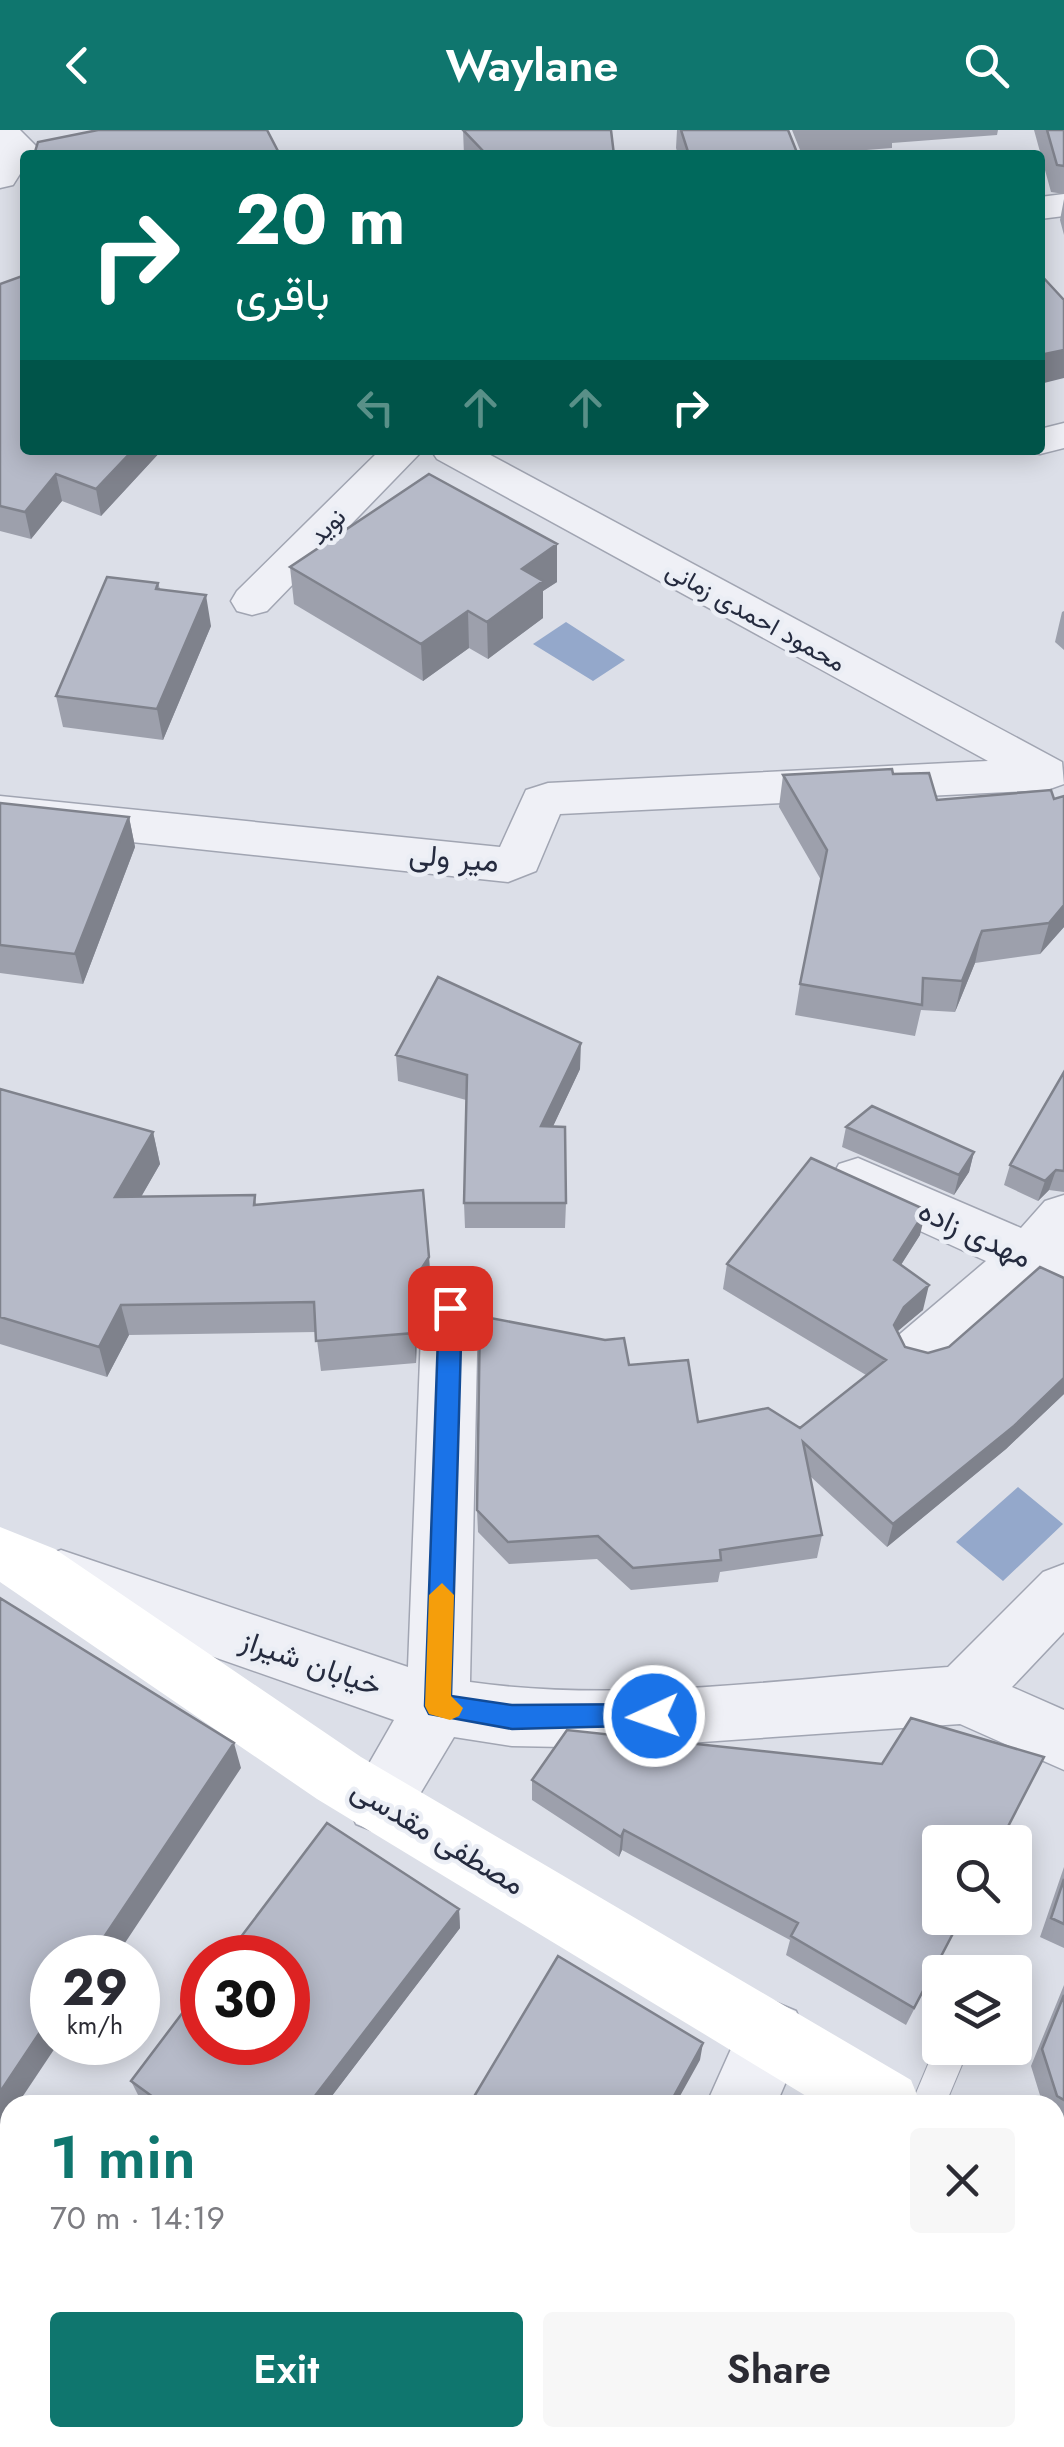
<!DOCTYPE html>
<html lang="en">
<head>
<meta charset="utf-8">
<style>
  body { margin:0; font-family:Jost,Vazirmatn,sans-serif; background:#f7f7f7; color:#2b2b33; height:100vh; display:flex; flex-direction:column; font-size:38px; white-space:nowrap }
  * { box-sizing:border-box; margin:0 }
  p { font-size:32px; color:#7c7c81 }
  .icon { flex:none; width:55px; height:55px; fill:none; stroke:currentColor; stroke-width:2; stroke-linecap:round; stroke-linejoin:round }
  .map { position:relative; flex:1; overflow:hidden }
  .sheet { position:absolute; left:0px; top:1965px; width:1065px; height:352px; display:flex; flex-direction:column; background:#fff; border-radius:30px 30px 0 0; box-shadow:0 5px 25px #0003 }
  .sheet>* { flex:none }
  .banner { position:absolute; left:20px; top:20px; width:1025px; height:305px; border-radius:10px; box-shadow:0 5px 25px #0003; background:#00695c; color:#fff; overflow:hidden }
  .buttons { position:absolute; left:922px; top:1695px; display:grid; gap:20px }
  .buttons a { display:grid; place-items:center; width:110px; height:110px; border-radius:10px; background:#fff; box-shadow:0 5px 25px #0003; font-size:50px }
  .speed { position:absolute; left:30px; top:1805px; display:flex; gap:20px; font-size:50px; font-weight:700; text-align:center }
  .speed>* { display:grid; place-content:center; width:130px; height:130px; border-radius:50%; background:#fff; box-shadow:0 5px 25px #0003; line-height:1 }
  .speed small { font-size:25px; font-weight:400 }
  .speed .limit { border:15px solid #d22; background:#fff; color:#111 }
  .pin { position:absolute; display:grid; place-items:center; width:85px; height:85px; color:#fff; margin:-42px; border-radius:20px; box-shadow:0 5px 15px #0006 }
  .me { position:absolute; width:110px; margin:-55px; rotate:267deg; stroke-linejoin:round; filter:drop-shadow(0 0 8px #0008) }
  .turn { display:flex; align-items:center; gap:35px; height:210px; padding:0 50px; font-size:45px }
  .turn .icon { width:130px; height:130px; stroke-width:2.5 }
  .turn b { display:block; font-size:70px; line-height:85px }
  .lanes { display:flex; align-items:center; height:95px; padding:0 50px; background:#0003; justify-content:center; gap:50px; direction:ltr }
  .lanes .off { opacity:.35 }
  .round { display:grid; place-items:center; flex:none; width:105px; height:105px; border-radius:10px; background:#f7f7f7 }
  .overview { display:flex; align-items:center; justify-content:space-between; height:170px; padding:0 50px }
  h1 { font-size:60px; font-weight:600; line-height:75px; color:#0f766e }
  .cta { display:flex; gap:20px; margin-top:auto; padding:20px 50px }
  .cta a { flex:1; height:115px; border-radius:10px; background:#0f766e; color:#fff; font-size:40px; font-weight:600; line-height:115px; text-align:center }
  .cta a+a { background:#f7f7f7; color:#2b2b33 }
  header { display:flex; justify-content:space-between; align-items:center; height:130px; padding:0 50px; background:#0f766e; color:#fff; font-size:45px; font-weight:600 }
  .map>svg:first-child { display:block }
</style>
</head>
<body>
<header><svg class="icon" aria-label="back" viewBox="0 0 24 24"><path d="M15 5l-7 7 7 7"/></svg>Waylane<svg class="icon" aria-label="search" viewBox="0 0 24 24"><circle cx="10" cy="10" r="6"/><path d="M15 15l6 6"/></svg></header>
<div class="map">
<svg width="1064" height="2317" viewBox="0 0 1064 2317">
  <rect width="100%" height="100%" fill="#dcdfe8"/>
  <path fill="#94a8cb" d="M566,492L625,530L593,551L533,514Z
    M1018,1357L1063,1394L1003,1451L956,1412Z"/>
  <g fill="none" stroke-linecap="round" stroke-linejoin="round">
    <g stroke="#a1a5b2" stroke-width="2">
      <path id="service" d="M940,1906V1918H969L945,1975H911Z"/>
    </g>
    <g stroke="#a1a5b2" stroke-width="3">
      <path id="minor" d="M0,0H20L38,18L33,25H25V36L13,55L0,58Z
        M1064,64V86L1040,89V67Z
        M1064,293V318L1040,324L1026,321L1040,320V299Z
        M380,320H423L267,481L252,485L237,481L231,471L237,461Z
        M431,320H481L1062,632L1064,654L1047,660L560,684L536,741L508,752L0,698V666L500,717L526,660L548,653L988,631L437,329Z
        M858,1028L1021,1098L1045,1071L1064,1065V1173L1031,1157L940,1238L920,1244L900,1238L892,1221L900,1204L986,1131L839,1064L831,1049L839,1034Z
        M450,1155L470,1162L478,1178L470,1552C624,1574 793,1548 948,1537L1043,1442L1064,1434V1502L1012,1557L1064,1580V1640L960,1594L616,1618L512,1616L454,1607L402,1694L379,1703L356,1694L347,1672L394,1590L40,1466L31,1447L40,1428L61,1420L408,1537L422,1178L430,1162Z
        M772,1871L796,1881L806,1905L776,1975H706L748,1881Z
        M0,2181L10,2184V2258L0,2255Z
        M191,2308H274L278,2317H195Z
        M554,2308H630L626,2317H550Z
        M961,2308H1037L1035,2317H959Z"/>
    </g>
    <use href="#service" fill="#eff0f6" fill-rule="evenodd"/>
    <use href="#minor" fill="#eff0f6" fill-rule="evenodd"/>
    <path fill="#fff" fill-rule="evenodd" d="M0,1397L55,1419L361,1627L911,1950L921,1975H821L317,1669L0,1452Z
      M1055,2043L1064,2047V2121L1055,2117Z"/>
  </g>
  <path fill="#9da0ac" d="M463,0L614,25H464Z
    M677,0H788L798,25H678L676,18Z
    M792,0H998L997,5L892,13V18L802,25Z
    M1034,0H1064V64L1051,62Z
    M1064,69V105L1060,90Z
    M0,154L25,320H162L101,386L62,371L31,409L0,401Z
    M290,437L557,452L543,461V488L488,529L469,518L423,551L294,474Z
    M158,453L160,459L211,496L163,610L63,597L56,566Z
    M1064,481V520L1055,512L1062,482Z
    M893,644L937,670L1064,797L1040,824L975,833L955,882L921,880L915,906L795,885L800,854L821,750L779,677L783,645Z
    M0,673L129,687L135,717L83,854L0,843Z
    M396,925L580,939L553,996L566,1073L565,1098H465L464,1073L466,970L398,951Z
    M1064,942V1062L1049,1060L1038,1071L1004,1055L1010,1035Z
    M0,959L153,1002L160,1034L141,1067L255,1065L256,1075L429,1127L431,1158L418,1178L416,1233L321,1241L316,1202L129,1205L107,1247L0,1214Z
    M846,997L974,1022L969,1042L954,1065L842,1017Z
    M920,1105L901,1135L923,1180L897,1201L905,1217L928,1223L949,1217L1064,1148V1264L1006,1319L887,1417L810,1346L822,1405L817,1428L720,1442L718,1452L631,1460L597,1429L509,1434L478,1402L477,1380L629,1235L698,1292L800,1298L866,1245L723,1159L727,1134Z
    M1044,1627L906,1895L786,1825L790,1810L622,1720L619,1727L532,1670V1650Z
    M1064,1737V1818L1040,1807Z
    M459,1779L460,1798L325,1975H150L139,1967L131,1951Z
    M1064,1855V1993L1055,1988V1975H1043L1031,1936Z
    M1064,2186V2317H1021L1028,2312L1039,2310L1040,2308H1055V2195Z"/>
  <path fill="#7f828c" d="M1064,220V248L1040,254V225Z
    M133,320H162L101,386L96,359Z
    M56,344L62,371L31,409L25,382Z
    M557,414V452L543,461V488L488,529L487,492L522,439Z
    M206,465L211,496L163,610L157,579Z
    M468,481L469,518L423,551L421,514Z
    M129,687L135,717L83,854L75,824Z
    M1064,775V797L1040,824L1049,793Z
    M982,801L975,833L955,882L962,851Z
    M581,913L580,939L541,1022V996Z
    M153,1002L160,1034L123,1098L115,1067Z
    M974,1022L969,1042L954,1065L959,1045Z
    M1056,1040L1049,1060L1038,1071L1045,1051Z
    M926,1080L920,1105L888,1155L894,1130Z
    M429,1127L431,1158L418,1178L416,1233L414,1203L416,1147Z
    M929,1155L923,1180L898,1201L894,1195L904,1177Z
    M121,1175L129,1205L107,1247L99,1217Z
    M1064,1248V1264L1006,1319L887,1417L893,1394Z
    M234,1613L241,1638L115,1828H90Z
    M624,1700L622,1720L619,1727L621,1707Z
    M459,1779L460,1798L325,1975H308Z
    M52,1884V1912H59L17,1975H10V1986L0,1998V1962Z
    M703,1913L700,1930L675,1975H669Z
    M488,2308H495L489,2317H483Z"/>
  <path fill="#b6bac8" stroke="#7f828c" stroke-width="2.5" d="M98,0H267L280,25H34L38,12Z
    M463,0H611L614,25H487Z
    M681,0H788L798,25H689Z
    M1047,0H1064V36L1057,35Z
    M1040,144L1064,170V220L1040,225Z
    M25,145V320H133L96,359L56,344L25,382L0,376V154Z
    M429,344L557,414L522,439L543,451L487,492L468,481L421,514L290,437Z
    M107,447L158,453L156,459L206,465L157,579L56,566Z
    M892,639L893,644L929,643L937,670L1051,660L1054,669L1064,666V775L1049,793L982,801L962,851L923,848L922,875L800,854L827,720L783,645Z
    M0,673L129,687L75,824L0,815Z
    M438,847L581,913L541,996L565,997L566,1073H464L467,945L396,925Z
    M1064,942V1041L1056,1040L1045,1051L1010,1035Z
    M0,959L153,1002L115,1067L255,1065L254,1075L423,1060L429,1127L416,1147L414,1203L316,1211L314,1172L121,1175L99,1217L0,1187Z
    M872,976L974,1022L959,1045L846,997Z
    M811,1028L926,1080L894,1130L929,1155L904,1177L894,1195L905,1217L928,1223L949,1217L1040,1137L1064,1148V1248L1014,1296L893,1394L803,1312L822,1405L720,1420L721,1430L633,1438L598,1406L508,1412L477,1380L480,1186L605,1210L624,1208L629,1235L688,1230L698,1292L768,1278L800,1298L886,1230L727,1134Z
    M0,1468L234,1613L90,1828H52V1884L0,1962Z
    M911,1588L1044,1627L1000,1712H940V1788H961L914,1878L791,1806L798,1793L624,1700L621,1707L532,1650L567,1600L882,1634Z
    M327,1693L459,1779L308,1975H164L131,1951L202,1857V1912H288V1828H225Z
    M1064,1749V1794L1051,1788Z
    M558,1826L703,1913L669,1975H469Z
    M1064,1865V1970L1057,1966L1042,1919Z
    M1064,2193V2317H1026L1028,2312L1055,2308V2222Z
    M0,2239L10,2243V2308H178L187,2317H0Z
    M287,2308H488L483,2317H300Z
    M650,2308H886L882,2317H646Z"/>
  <path fill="#1a73e8" stroke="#114b97" stroke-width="2.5" d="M450,1169L462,1178L451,1566L512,1575L654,1574L664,1578L667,1586L664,1595L512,1599L429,1584L425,1576L439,1178Z"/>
  <path fill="#f59e0b" d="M442,1453L454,1465L451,1566L463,1578L459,1586L450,1590L429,1584L425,1576L429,1465Z"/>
  <g text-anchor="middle" stroke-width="9" stroke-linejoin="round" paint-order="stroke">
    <g font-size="25" fill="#252b3f" stroke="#ebeef5">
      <text transform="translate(327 396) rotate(-45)" y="9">نوید</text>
      <text transform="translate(756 486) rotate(29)" y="9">محمود احمدی زمانی</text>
    </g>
    <g font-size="30" fill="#252b3f" stroke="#ebeef5">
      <text transform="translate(454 728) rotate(5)" y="10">میر ولی</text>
      <text transform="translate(975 1104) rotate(25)" y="10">مهدی زاده</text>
      <text transform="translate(311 1533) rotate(19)" y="10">خیابان شیراز</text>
      <text transform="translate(438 1707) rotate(31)" y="10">مصطفی مقدسی</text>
    </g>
  </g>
</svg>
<div class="buttons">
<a><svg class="icon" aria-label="search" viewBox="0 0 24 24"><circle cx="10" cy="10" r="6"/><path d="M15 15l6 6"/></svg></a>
<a><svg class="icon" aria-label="layers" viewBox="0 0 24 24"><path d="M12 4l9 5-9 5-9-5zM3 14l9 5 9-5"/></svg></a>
</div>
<div class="speed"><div>29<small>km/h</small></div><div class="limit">30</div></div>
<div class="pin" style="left:450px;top:1178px;background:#d93025"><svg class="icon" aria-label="arrive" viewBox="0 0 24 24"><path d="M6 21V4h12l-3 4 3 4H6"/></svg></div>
<svg class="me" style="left:654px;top:1586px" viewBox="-20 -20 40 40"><circle r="17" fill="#1a73e8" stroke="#fff" stroke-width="3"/><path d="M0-11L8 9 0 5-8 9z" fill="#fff"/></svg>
<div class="banner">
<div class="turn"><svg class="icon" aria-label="right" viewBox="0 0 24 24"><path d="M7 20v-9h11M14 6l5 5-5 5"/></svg><div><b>20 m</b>باقری</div></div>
<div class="lanes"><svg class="icon off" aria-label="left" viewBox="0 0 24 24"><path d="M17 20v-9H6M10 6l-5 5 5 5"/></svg><svg class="icon off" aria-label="ahead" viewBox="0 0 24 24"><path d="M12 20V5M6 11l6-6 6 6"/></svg><svg class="icon off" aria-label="ahead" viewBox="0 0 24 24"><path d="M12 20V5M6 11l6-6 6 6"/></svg><svg class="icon" aria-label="right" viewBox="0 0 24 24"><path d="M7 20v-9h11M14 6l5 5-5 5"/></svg></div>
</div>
<section class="sheet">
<div class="overview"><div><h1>1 min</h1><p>70 m · 14:19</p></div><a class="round"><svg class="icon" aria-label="close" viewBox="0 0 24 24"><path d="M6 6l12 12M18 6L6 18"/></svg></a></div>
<div class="cta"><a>Exit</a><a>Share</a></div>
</section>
</div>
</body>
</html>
